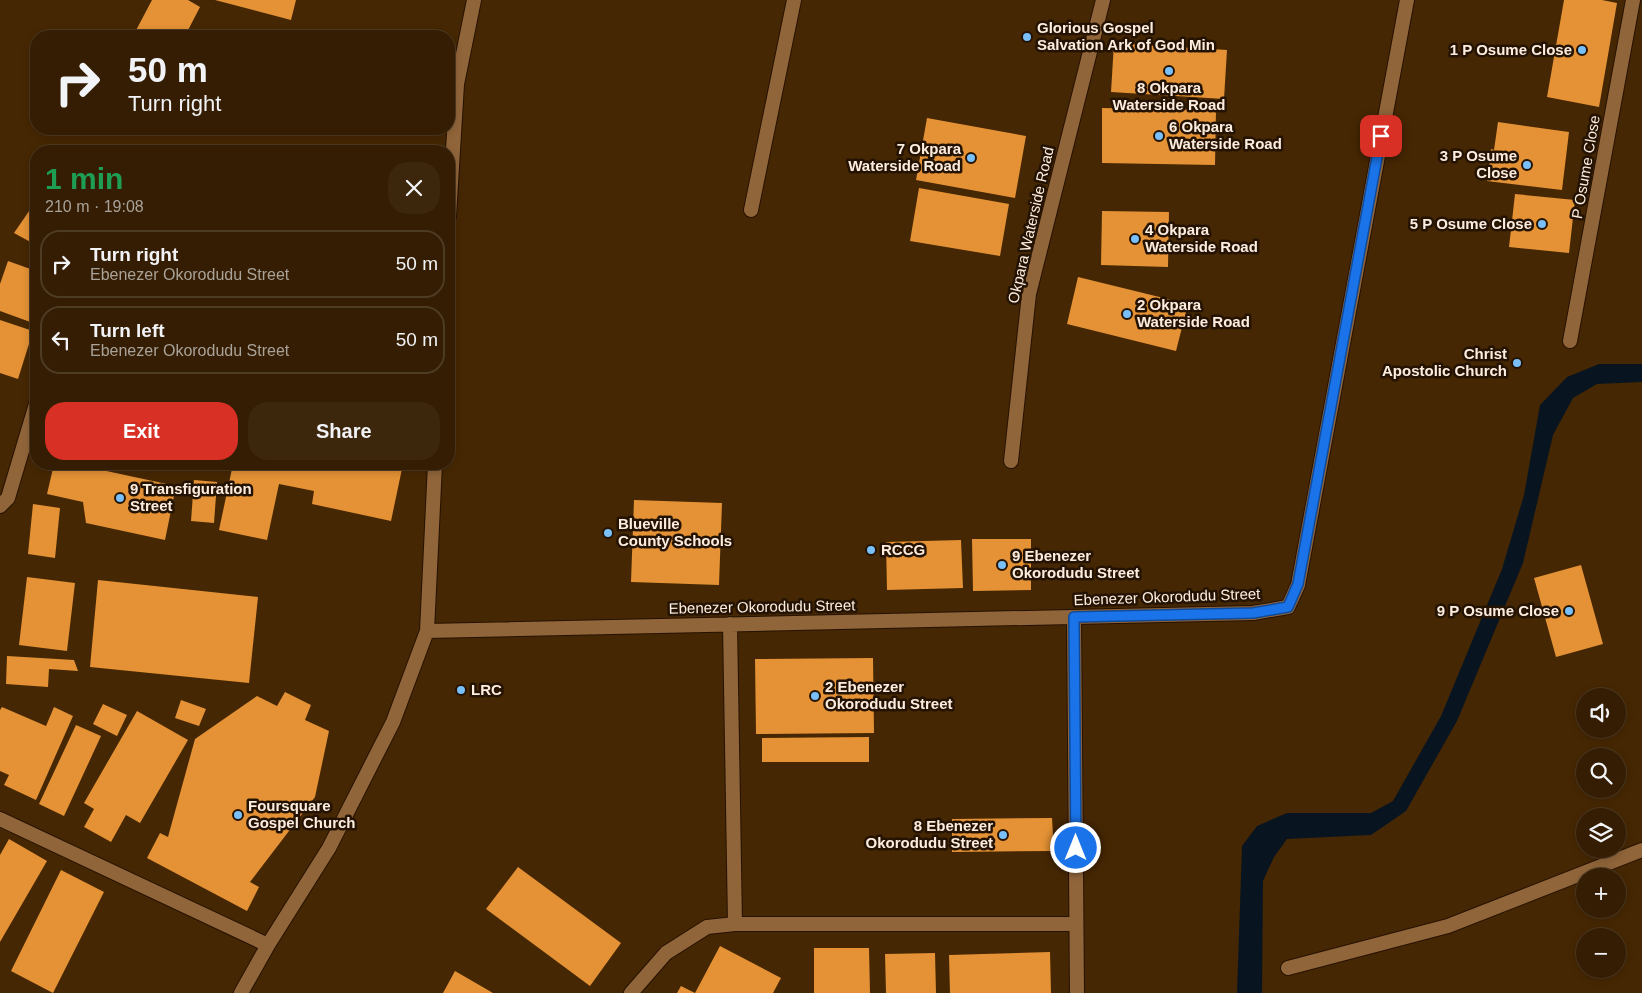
<!DOCTYPE html>
<html lang="en">
<head>
<meta charset="utf-8">
<style>
  body { margin:0; font-family:Arial,sans-serif; background:#3c260c; color:#f1f3f6; height:100vh; display:flex; flex-direction:column; font-size:19px; white-space:nowrap }
  * { box-sizing:border-box; margin:0 }
  p { font-size:16px; color:#a9a299 }
  .icon { flex:none; width:28px; height:28px; fill:none; stroke:currentColor; stroke-width:2; stroke-linecap:round; stroke-linejoin:round }
  .map { position:relative; flex:1; overflow:hidden }
  .details { position:absolute; left:30px; top:145px; width:425px; height:325px; display:flex; flex-direction:column; background:#341d02; border-radius:20px; box-shadow:0 2px 8px #0003,0 0 0 1px #4e3b24 }
  .details>* { flex:none }
  .banner { position:absolute; left:30px; top:30px; width:425px; height:105px; border-radius:20px; box-shadow:0 2px 8px #0003,0 0 0 1px #4e3b24; background:#341d02; color:#f1f3f6; overflow:hidden }
  .buttons { position:absolute; left:1576px; top:688px; display:grid; gap:10px }
  .buttons a { display:grid; place-items:center; width:50px; height:50px; border-radius:50%; background:#341d02; box-shadow:0 2px 8px #0003,0 0 0 1px #4e3b24; font-size:25px }
  .pin { position:absolute; display:grid; place-items:center; width:42px; height:42px; color:#fff; margin:-21px; border-radius:10px; box-shadow:0 2px 8px #0006 }
  .me { position:absolute; width:55px; margin:-28px; rotate:0deg; stroke-linejoin:round; filter:drop-shadow(0 0 4px #0008) }
  .turn { display:flex; align-items:center; gap:18px; height:105px; padding:0 15px; font-size:22px }
  .turn .icon { width:65px; height:65px; stroke-width:2.5 }
  .turn b { display:block; font-size:35px; line-height:42px }
  .round { display:grid; place-items:center; flex:none; width:52px; height:52px; border-radius:20px; background:#3c260c }
  .head { display:flex; align-items:center; justify-content:space-between; height:85px; padding:0 15px }
  h1 { font-size:30px; font-weight:800; line-height:38px; color:#1e9e55 }
  .button { display:flex; gap:10px; margin-top:auto; padding:10px 15px }
  .button a { flex:1; height:58px; border-radius:20px; background:#d93025; color:#fff; font-size:20px; font-weight:800; line-height:58px; text-align:center }
  .button a+a { background:#3c260c; color:#f1f3f6 }
  ul { padding:0; list-style:none }
  li { display:flex; align-items:center; gap:15px; height:68px; margin:0 10px 8px; padding:0 5px; border:2px solid #4e3b24; border-radius:20px }
  li div { flex:1 }
  li b { display:block; font-size:19px }
  li em { font-style:normal }
  .map>svg:first-child { display:block }
</style>
</head>
<body>
<div class="map">
<svg width="1642" height="993" viewBox="0 0 1642 993">
  <rect width="100%" height="100%" fill="#462703"/>
  <path fill="#081520" d="M1599,364H1642V382L1597,384L1573,398L1553,435L1523,563L1457,721L1406,811L1371,835L1287,839L1274,857L1263,881L1262,993H1237L1242,846L1257,826L1287,813H1371L1393,801L1441,716L1502,569L1524,495L1540,405L1567,377Z"/>
  <path fill="#e49235" d="M152,0H188L200,7L185,36H133Z
    M215,0H296L291,20Z
    M1564,0H1602L1617,3L1599,107L1547,97Z
    M1114,43L1227,50L1224,99L1111,92Z
    M1102,108L1216,110L1215,165L1102,163Z
    M927,118L1026,136L1015,198L916,180Z
    M1498,122L1569,132L1562,190L1487,181L1491,149L1494,150Z
    M919,188L1009,204L1000,256L910,241Z
    M1515,194L1575,200L1569,253L1509,247Z
    M36,201V245L14,233Z
    M1102,211L1169,212L1168,267L1101,265Z
    M8,261L36,271V314L33,323L0,311V284Z
    M1078,277L1188,304L1176,351L1067,324Z
    M0,320L33,331L18,379L0,373Z
    M54,464H74L176,486L165,540L86,523L83,502L47,494Z
    M233,464H403L391,521L312,504L314,491L279,484L267,540L219,530Z
    M194,480L217,482L214,523L191,521Z
    M634,500L722,503L719,585L631,582Z
    M33,504L60,508L55,558L28,554Z
    M972,539H1031V590L973,591Z
    M961,540L963,588L887,590L886,542Z
    M1581,565L1603,644L1556,657L1534,578Z
    M27,577L75,583L67,651L19,645Z
    M98,580L258,597L249,683L90,667Z
    M7,656L74,660L78,671L49,669L48,687L6,684Z
    M873,658L874,733L756,734L755,659Z
    M285,692L311,705L305,720L329,731L315,797L250,882L259,887L247,911L147,858L160,833L168,837L195,739L257,696L277,706Z
    M181,700L206,709L199,726L175,718Z
    M103,704L127,715L117,736L93,724Z
    M2,707L46,726L54,707L73,716L36,800L4,785L9,775L0,771V710Z
    M137,711L188,740L140,823L126,815L111,842L84,827L94,809L84,803Z
    M76,725L101,736L64,816L39,804Z
    M869,737V762H762V738Z
    M1052,818L1054,851L952,852V819Z
    M9,839L47,861L0,942V855Z
    M518,867L621,943L590,986L486,909Z
    M61,870L104,892L53,993L11,971Z
    M720,946L781,978L773,993H677L681,986L695,993Z
    M814,948H869L870,993H814Z
    M1050,952L1051,993H950L949,955Z
    M935,953L936,993H886L885,954Z
    M455,971L493,993H443Z"/>
  <g fill="none" stroke-linecap="round" stroke-linejoin="round">
    <g stroke="#261200" stroke-width="16">
      <path id="minor" d="M751,210L794,0
        M449,216L457,84L474,0
        M1570,341L1633,0
        M1011,461L1029,294L1103,0
        M0,506L8,498L36,404
        M1074,617L1077,993
        M730,624L735,924
        M427,631L1253,613L1288,607L1298,585L1407,0
        M0,819L268,945
        M1288,968L1448,926L1642,850
        M241,993L268,945L329,848L393,722L427,631L435,464
        M631,993L666,953L707,927L735,924H1076"/>
    </g>
    <use href="#minor" stroke="#91653a" stroke-width="14"/>
  </g>
  <g fill="none" stroke-linecap="round" stroke-linejoin="round">
    <g stroke="#114b97" stroke-width="12">
      <path id="route" d="M1076,848L1074,617L1253,613L1288,607L1298,584L1381,136"/>
    </g>
    <use href="#route" stroke="#1a73e8" stroke-width="9"/>
  </g>
  <g fill="#79bff8" stroke="#241302" stroke-width="2">
    <circle cx="1027" cy="37" r="5"/>
    <circle cx="1582" cy="50" r="5"/>
    <circle cx="1169" cy="71" r="5"/>
    <circle cx="1159" cy="136" r="5"/>
    <circle cx="971" cy="158" r="5"/>
    <circle cx="1527" cy="165" r="5"/>
    <circle cx="1542" cy="224" r="5"/>
    <circle cx="1135" cy="239" r="5"/>
    <circle cx="1127" cy="314" r="5"/>
    <circle cx="1517" cy="363" r="5"/>
    <circle cx="120" cy="498" r="5"/>
    <circle cx="608" cy="533" r="5"/>
    <circle cx="871" cy="550" r="5"/>
    <circle cx="1002" cy="565" r="5"/>
    <circle cx="1569" cy="611" r="5"/>
    <circle cx="461" cy="690" r="5"/>
    <circle cx="815" cy="696" r="5"/>
    <circle cx="238" cy="815" r="5"/>
    <circle cx="1003" cy="835" r="5"/>
  </g>
  <g text-anchor="middle" stroke-width="5" stroke-linejoin="round" paint-order="stroke">
    <g font-size="15" font-weight="bold" fill="#fdede0" stroke="#241302" text-anchor="start">
      <text x="1037" y="33">Glorious Gospel<tspan x="1037" dy="17">Salvation Ark of God Min</tspan></text>
      <text x="1572" y="55" text-anchor="end">1 P Osume Close</text>
      <text x="1169" y="93" text-anchor="middle">8 Okpara<tspan x="1169" dy="17">Waterside Road</tspan></text>
      <text x="1169" y="132">6 Okpara<tspan x="1169" dy="17">Waterside Road</tspan></text>
      <text x="961" y="154" text-anchor="end">7 Okpara<tspan x="961" dy="17">Waterside Road</tspan></text>
      <text x="1517" y="161" text-anchor="end">3 P Osume<tspan x="1517" dy="17">Close</tspan></text>
      <text x="1532" y="229" text-anchor="end">5 P Osume Close</text>
      <text x="1145" y="235">4 Okpara<tspan x="1145" dy="17">Waterside Road</tspan></text>
      <text x="1137" y="310">2 Okpara<tspan x="1137" dy="17">Waterside Road</tspan></text>
      <text x="1507" y="359" text-anchor="end">Christ<tspan x="1507" dy="17">Apostolic Church</tspan></text>
      <text x="130" y="494">9 Transfiguration<tspan x="130" dy="17">Street</tspan></text>
      <text x="618" y="529">Blueville<tspan x="618" dy="17">County Schools</tspan></text>
      <text x="881" y="555">RCCG</text>
      <text x="1012" y="561">9 Ebenezer<tspan x="1012" dy="17">Okorodudu Street</tspan></text>
      <text x="1559" y="616" text-anchor="end">9 P Osume Close</text>
      <text x="825" y="692">2 Ebenezer<tspan x="825" dy="17">Okorodudu Street</tspan></text>
      <text x="471" y="695">LRC</text>
      <text x="248" y="811">Foursquare<tspan x="248" dy="17">Gospel Church</tspan></text>
      <text x="993" y="831" text-anchor="end">8 Ebenezer<tspan x="993" dy="17">Okorodudu Street</tspan></text>
    </g>
    <g font-size="15" fill="#fdede0" stroke="#241302">
      <text transform="translate(1586 167) rotate(-80)" y="5">P Osume Close</text>
      <text transform="translate(1031 225) rotate(-77)" y="5">Okpara Waterside Road</text>
      <text transform="translate(1167 597) rotate(-2)" y="5">Ebenezer Okorodudu Street</text>
      <text transform="translate(762 607) rotate(-1)" y="5">Ebenezer Okorodudu Street</text>
    </g>
  </g>
</svg>
<div class="buttons">
<a><svg class="icon" aria-label="sound" viewBox="0 0 24 24"><path d="M4 9h4l5-4v14l-5-4H4zM17 9q2 3 0 6"/></svg></a>
<a><svg class="icon" aria-label="search" viewBox="0 0 24 24"><circle cx="10" cy="10" r="6"/><path d="M15 15l6 6"/></svg></a>
<a><svg class="icon" aria-label="layers" viewBox="0 0 24 24"><path d="M12 4l9 5-9 5-9-5zM3 14l9 5 9-5"/></svg></a>
<a>+</a>
<a>−</a>
</div>
<div class="pin" style="left:1381px;top:136px;background:#d93025"><svg class="icon" aria-label="arrive" viewBox="0 0 24 24"><path d="M6 21V4h12l-3 4 3 4H6"/></svg></div>
<svg class="me" style="left:1076px;top:848px" viewBox="-20 -20 40 40"><circle r="17" fill="#1a73e8" stroke="#fff" stroke-width="3"/><path d="M0-11L8 9 0 5-8 9z" fill="#fff"/></svg>
<div class="banner">
<div class="turn"><svg class="icon" aria-label="right" viewBox="0 0 24 24"><path d="M7 20v-9h11M14 6l5 5-5 5"/></svg><div><b>50 m</b>Turn right</div></div>
</div>
<section class="details">
<div class="head"><div><h1>1 min</h1><p>210 m · 19:08</p></div><a class="round"><svg class="icon" aria-label="close" viewBox="0 0 24 24"><path d="M6 6l12 12M18 6L6 18"/></svg></a></div>
<ul>
<li><svg class="icon" aria-label="right" viewBox="0 0 24 24"><path d="M7 20v-9h11M14 6l5 5-5 5"/></svg><div><b>Turn right</b><p>Ebenezer Okorodudu Street</p></div><em>50 m</em></li>
<li><svg class="icon" aria-label="left" viewBox="0 0 24 24"><path d="M17 20v-9H6M10 6l-5 5 5 5"/></svg><div><b>Turn left</b><p>Ebenezer Okorodudu Street</p></div><em>50 m</em></li>
</ul>
<div class="button"><a>Exit</a><a>Share</a></div>
</section>
</div>
</body>
</html>
